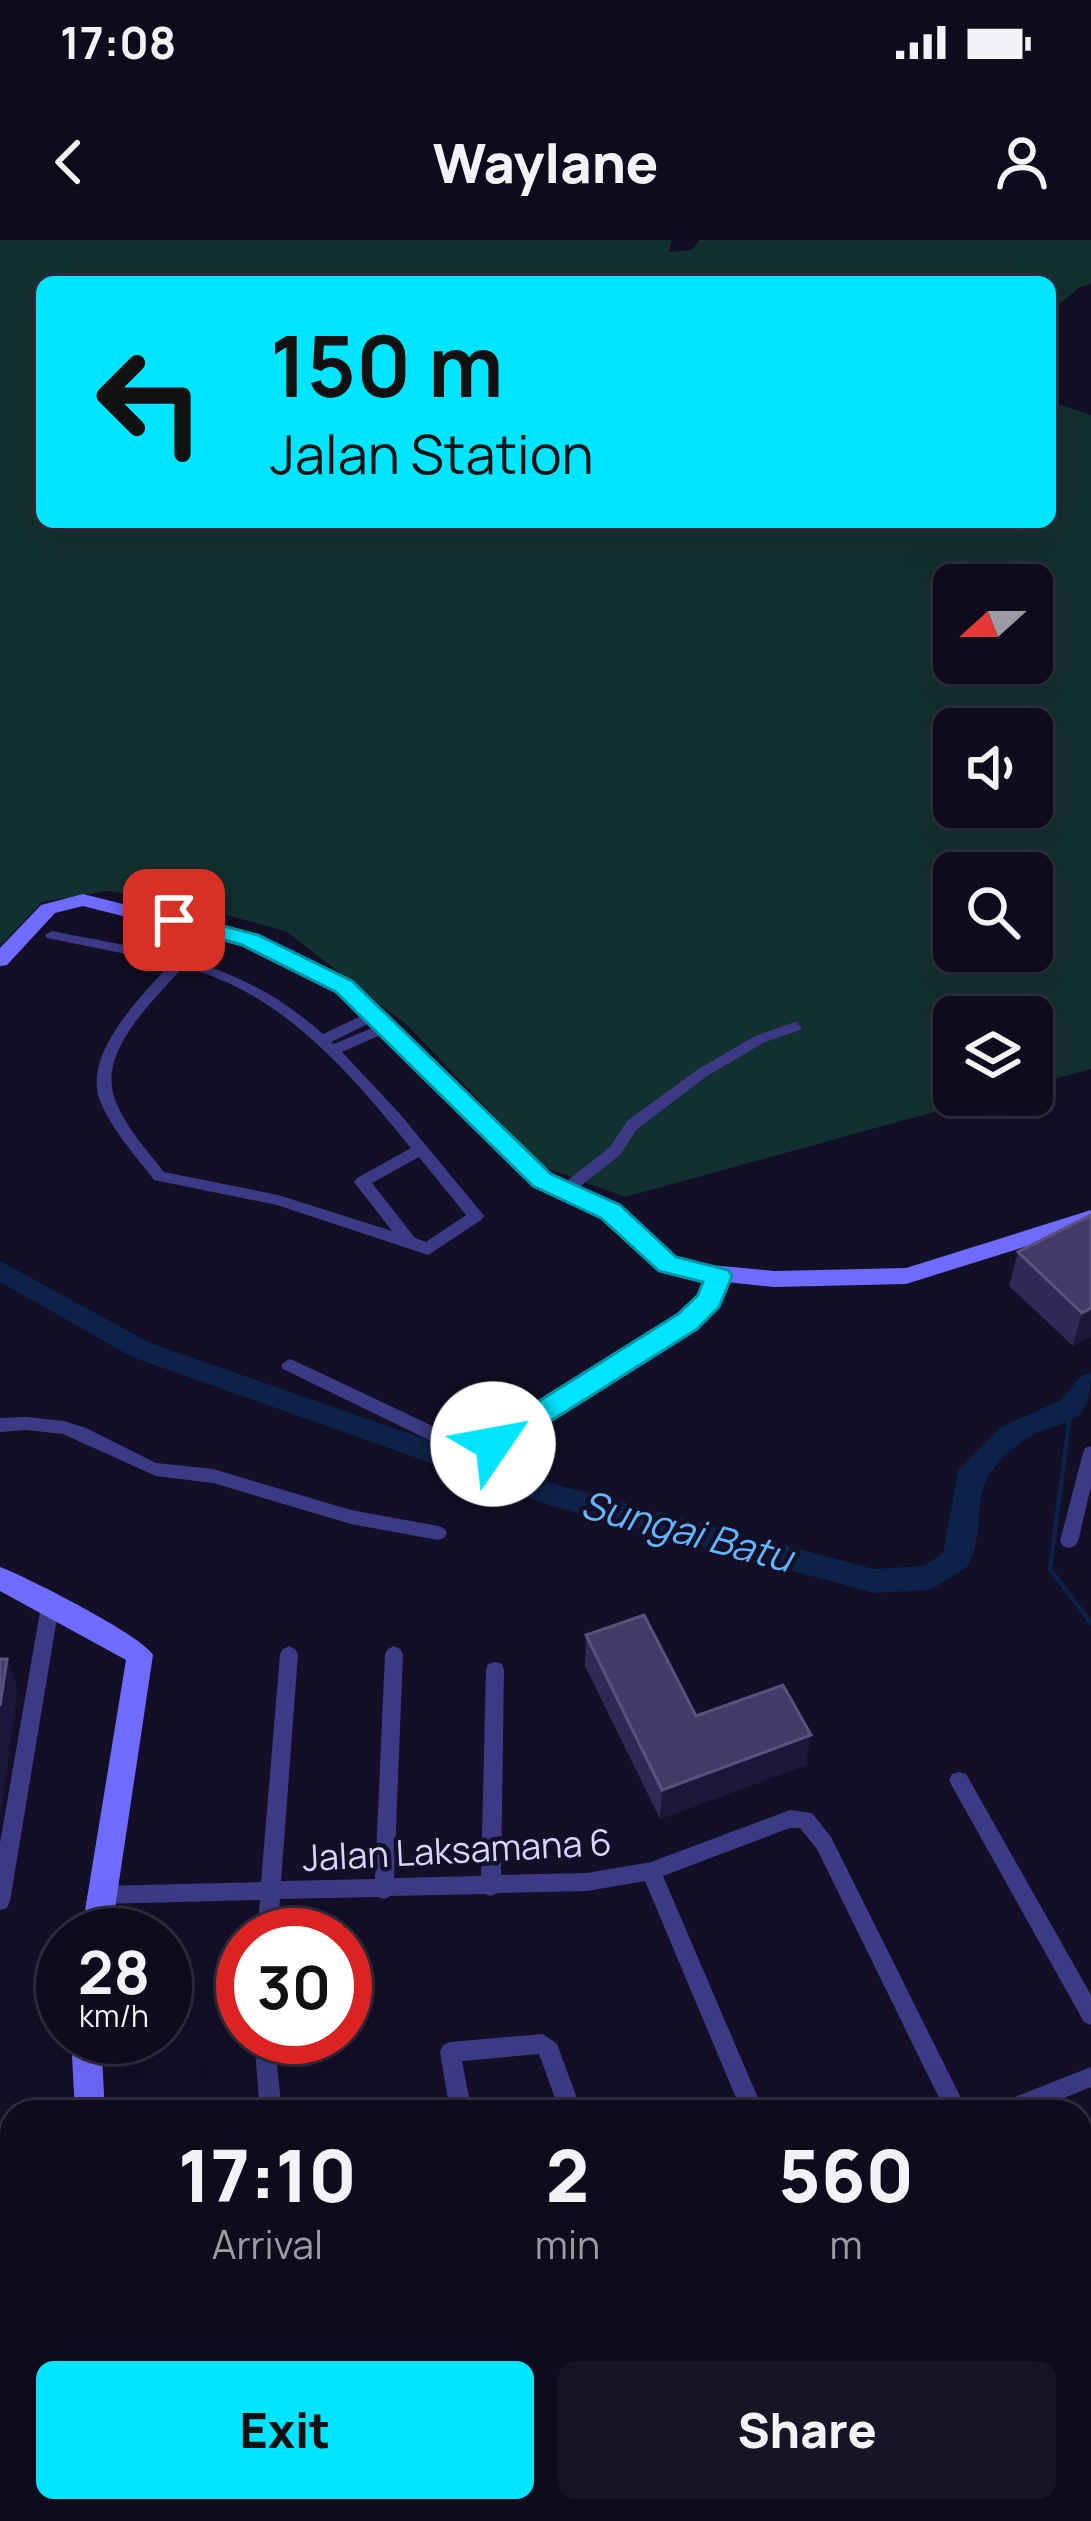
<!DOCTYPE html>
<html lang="en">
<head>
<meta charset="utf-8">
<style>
  body { margin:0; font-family:Manrope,sans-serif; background:#171425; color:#f1f3f6; height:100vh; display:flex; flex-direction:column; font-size:45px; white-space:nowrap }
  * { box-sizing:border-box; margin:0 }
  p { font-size:39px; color:#9b9ba3 }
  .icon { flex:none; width:66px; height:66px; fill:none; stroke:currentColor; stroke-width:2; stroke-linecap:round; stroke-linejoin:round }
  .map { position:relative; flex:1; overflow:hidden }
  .details { position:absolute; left:0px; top:1860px; width:1092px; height:423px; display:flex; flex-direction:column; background:#0e0b1c; border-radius:36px 36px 0 0; box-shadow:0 12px 48px #0002,0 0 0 3px #2e2b3b }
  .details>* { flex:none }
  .banner { position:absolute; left:36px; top:36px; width:1020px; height:252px; border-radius:18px; box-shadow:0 12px 48px #0002,0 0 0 3px #2e2b3b; background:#00e5ff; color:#111; overflow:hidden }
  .needle { width:78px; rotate:249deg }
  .fabs { position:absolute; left:933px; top:324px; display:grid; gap:24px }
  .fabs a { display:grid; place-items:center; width:120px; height:120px; border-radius:18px; background:#0e0b1c; box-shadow:0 12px 48px #0002,0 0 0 3px #2e2b3b; font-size:60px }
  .speed { position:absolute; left:36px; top:1668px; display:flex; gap:24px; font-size:60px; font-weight:700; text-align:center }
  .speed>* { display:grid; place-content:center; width:156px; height:156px; border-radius:50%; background:#0e0b1c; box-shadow:0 12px 48px #0002,0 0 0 3px #2e2b3b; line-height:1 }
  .speed small { font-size:30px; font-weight:400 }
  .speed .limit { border:18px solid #d22; background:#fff; color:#111 }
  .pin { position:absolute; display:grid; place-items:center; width:102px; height:102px; color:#fff; margin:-51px; border-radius:24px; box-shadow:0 6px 18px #0006 }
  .me { position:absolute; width:132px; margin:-66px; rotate:57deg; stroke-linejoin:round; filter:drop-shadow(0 0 9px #0008) }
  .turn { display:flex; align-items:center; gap:42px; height:252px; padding:0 36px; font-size:54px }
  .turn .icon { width:156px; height:156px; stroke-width:2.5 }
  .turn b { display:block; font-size:84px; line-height:102px }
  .eta { display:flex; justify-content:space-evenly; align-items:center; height:204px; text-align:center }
  .eta b { font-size:72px; font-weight:800; line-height:84px }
  .cta { display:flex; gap:24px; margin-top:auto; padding:24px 36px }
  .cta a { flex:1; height:138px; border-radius:18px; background:#00e5ff; color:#111; font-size:48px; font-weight:800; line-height:138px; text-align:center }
  .cta a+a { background:#171425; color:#f1f3f6 }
  .status { display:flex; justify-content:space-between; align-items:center; height:84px; padding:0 60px; background:#0e0b1c; direction:ltr }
  .status svg { height:33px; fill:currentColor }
  header { display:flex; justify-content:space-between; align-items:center; height:156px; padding:0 36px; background:#0e0b1c; font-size:54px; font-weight:800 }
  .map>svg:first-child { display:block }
</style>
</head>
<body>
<div class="status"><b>17:08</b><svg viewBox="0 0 49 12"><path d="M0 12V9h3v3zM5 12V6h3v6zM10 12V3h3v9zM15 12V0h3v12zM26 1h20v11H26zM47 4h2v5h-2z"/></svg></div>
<header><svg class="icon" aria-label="back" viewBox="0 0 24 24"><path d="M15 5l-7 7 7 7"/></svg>Waylane<svg class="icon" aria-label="person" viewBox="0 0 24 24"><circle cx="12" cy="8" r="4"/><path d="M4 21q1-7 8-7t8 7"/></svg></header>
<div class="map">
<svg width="1091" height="2281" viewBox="0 0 1091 2281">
  <rect width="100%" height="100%" fill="#130f26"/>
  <path fill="#12302f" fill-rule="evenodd" d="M0,0H672L669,12L692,10L699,0H1091V44L1080,47L1050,72V42H42V282H1050V161L1091,175V829L1032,845V777H954V855H996L625,957L542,926L407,785L287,692L178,661L107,651L42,662L0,706ZM954,345H1032V423H954ZM954,489H1032V567H954ZM954,633H1032V711H954Z"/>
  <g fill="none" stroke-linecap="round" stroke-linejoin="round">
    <path stroke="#0c2248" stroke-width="4.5" d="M1071,1167L1050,1329L1091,1383"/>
    <path fill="#0c2248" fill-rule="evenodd" d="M0,1021L150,1103L554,1244L874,1329L924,1326L943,1313L958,1231L1001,1187L1061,1160L1081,1136L1091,1133C1091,1196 1059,1174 1020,1203C958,1250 993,1277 967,1327L930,1350L874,1353L552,1266L132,1117L0,1042Z"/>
    <path fill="#3d3a85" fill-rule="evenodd" d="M52,691C159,713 237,718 323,794L372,771H382L384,774L382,777L331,802L334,804L384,783H394L396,786L394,789L342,812L400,874L481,972L484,976L481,980L428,1015L277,965L154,940C135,915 112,890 100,861C82,813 142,756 171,723L47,698L45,695ZM183,727C281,751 350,833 411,908L357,938L354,942L392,991L278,955L164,932C147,910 126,888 116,862C95,812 153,762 183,727ZM419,917L466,975L426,1002L415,998L372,943Z
      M795,782L802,787L800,790L765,802L707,836L637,889L620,915L568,956H558L555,952L558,948L610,907L627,881L697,830L755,796Z
      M718,1030L726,1036L716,1065L694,1085L493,1211L460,1210L429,1200L283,1129L281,1125L289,1119L295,1121L441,1190L460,1196L490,1197L682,1077L703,1058L710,1036Z
      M26,1177L64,1181L86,1188L156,1223L213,1229L351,1270L438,1286L444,1288L447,1293L444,1298L438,1300L351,1284L213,1243L156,1236L63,1194L26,1190L0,1192V1178Z
      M1091,1206V1247L1078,1301L1075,1306L1069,1308L1063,1306L1060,1301L1083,1213L1085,1208Z
      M50,1358L56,1361L59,1366L10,1661L7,1668L0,1670V1603L41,1366L44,1361Z
      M289,1406L295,1409L298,1414L281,1641L375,1639L385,1414L388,1409L394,1406L400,1409L403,1414L394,1638L481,1636L486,1430L488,1424L495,1422L502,1424L504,1430L501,1635L587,1633L651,1622L790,1570L812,1573L831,1597L968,1872H946L817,1609L800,1588H790L663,1636L764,1872H742L645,1641L587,1651L498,1653L491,1656L485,1654L391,1656L384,1659L378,1657L280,1659L277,1695H257L260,1660L101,1664L94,1661L91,1655L94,1649L101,1646L261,1642L280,1414L283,1409Z
      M959,1532L966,1534L1091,1755V1785L1084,1782L952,1546L949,1540L952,1534Z
      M543,1794L557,1804L582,1872H560L539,1814L462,1821L472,1872H450L440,1812L443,1805L450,1802Z
      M254,1797H274L282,1872H260Z
      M1091,1827V1847L1029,1872H991L994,1865Z
      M1091,1986V2008L1080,2012V1990Z
      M1080,2119L1088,2122L1091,2128V2165L1083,2161L1080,2155Z
      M314,2271H338L339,2281H315Z"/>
    <path fill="#6f6bff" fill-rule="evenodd" d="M83,654L271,701L351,741L550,934L619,966L662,1008L690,1023L774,1031L906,1028L1091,970V986L906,1044L774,1047L678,1037L646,1020L603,978L534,946L337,751L257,710L83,666L55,673L7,725L0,726V708L41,665Z
      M0,1327C25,1336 143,1396 153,1415L111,1695H81L126,1420L0,1351Z
      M71,1797H101L105,1872H75Z
      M96,2271H130V2281H96Z"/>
  </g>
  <path fill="#312854" d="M1091,975V1096L1073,1106L1009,1046L1018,1012Z
    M586,1395L696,1476L806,1525L660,1579L585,1426Z"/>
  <path fill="#1d163a" d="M1091,1068V1096L1073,1106L1082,1073Z
    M7,1419L18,1450L0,1578V1466Z
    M811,1495L806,1525L660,1579L662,1550Z"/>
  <path fill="#433a66" stroke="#5a527e" stroke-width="3" d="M1091,975V1068L1082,1073L1018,1012Z
    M644,1375L696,1476L783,1445L811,1495L662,1550L586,1395Z
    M0,1419H7L0,1466Z"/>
  <path fill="#00e5ff" stroke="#0095a6" stroke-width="3" d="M174,673L258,695L352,741L551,934L620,965L676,1017L728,1030L732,1036L719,1067L697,1089L503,1211H483L479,1204L483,1196L678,1074L698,1055L703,1042L659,1031L601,978L533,946L336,752L242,705L166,684L163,680Z"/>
  <g text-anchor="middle" stroke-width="9" stroke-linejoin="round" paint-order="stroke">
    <g font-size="36" fill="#d9d4ff" stroke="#130f26">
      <text transform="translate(457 1610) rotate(-3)" y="13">Jalan Laksamana 6</text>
    </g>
    <g font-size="39" font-style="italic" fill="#62b6ff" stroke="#130f26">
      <text transform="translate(687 1291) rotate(15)" y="14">Sungai Batu</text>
    </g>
  </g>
</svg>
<div class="fabs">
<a><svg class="needle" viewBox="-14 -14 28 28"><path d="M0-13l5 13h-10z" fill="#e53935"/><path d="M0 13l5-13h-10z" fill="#9b9ba3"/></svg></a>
<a><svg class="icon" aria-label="sound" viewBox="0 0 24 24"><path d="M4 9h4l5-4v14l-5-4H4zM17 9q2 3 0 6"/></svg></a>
<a><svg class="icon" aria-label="search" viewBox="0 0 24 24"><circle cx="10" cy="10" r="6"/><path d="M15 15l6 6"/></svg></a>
<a><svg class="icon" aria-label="layers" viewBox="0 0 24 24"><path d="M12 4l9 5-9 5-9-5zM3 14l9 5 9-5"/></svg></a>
</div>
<div class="speed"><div>28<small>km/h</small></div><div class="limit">30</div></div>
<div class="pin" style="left:174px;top:680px;background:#d93025"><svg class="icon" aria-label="arrive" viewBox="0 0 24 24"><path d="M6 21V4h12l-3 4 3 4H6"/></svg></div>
<svg class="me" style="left:493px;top:1204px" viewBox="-20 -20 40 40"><circle r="19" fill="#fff"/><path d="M0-13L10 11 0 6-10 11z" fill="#00e5ff"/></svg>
<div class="banner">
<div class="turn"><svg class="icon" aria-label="left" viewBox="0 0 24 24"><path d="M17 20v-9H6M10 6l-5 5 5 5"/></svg><div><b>150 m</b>Jalan Station</div></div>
</div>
<section class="details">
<div class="eta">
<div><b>17:10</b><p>Arrival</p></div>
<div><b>2</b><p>min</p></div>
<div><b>560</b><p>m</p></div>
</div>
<div class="cta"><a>Exit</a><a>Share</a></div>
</section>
</div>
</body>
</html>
